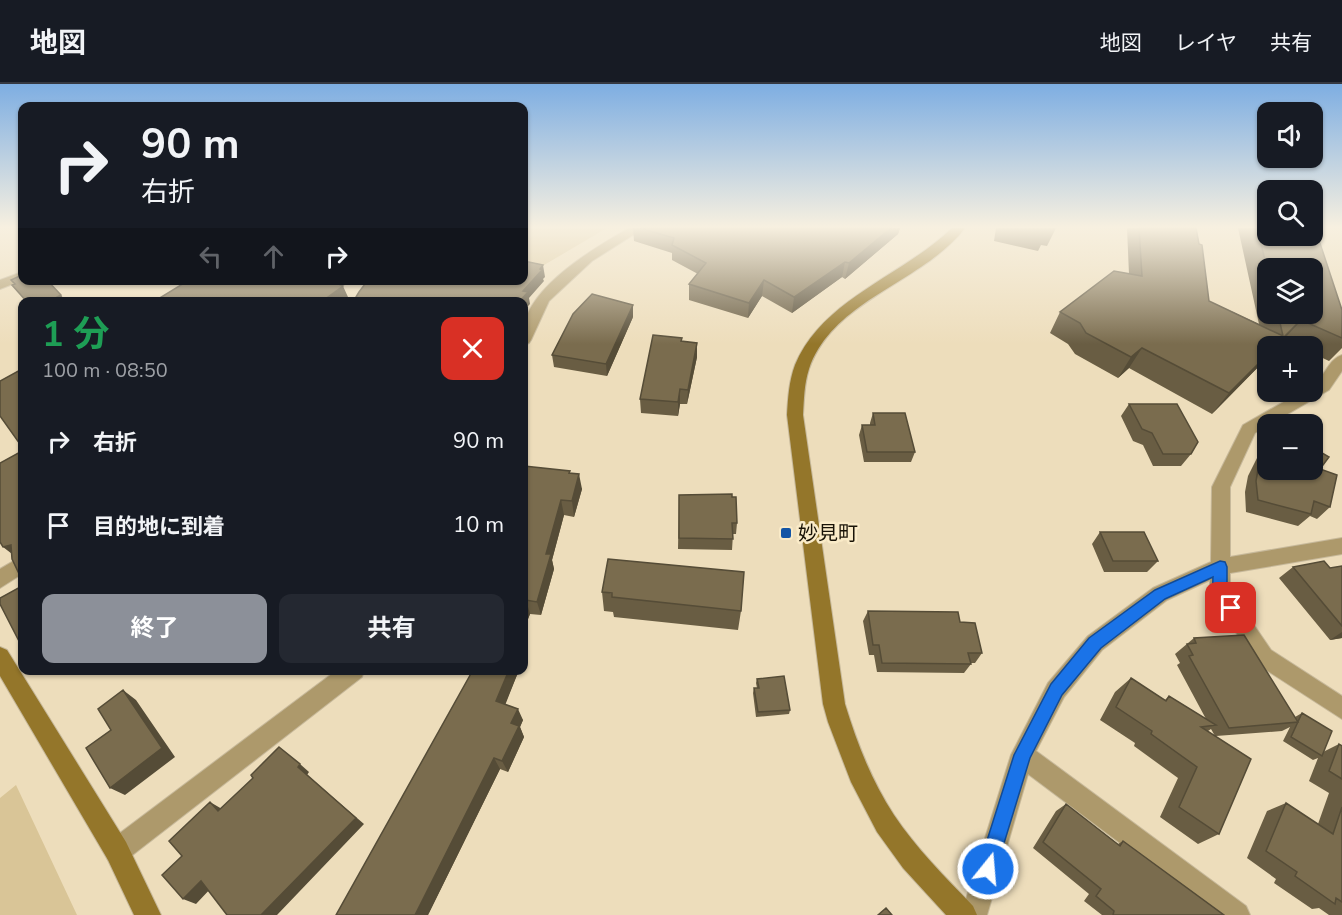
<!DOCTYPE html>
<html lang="ja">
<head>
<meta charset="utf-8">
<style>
  body { margin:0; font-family:"Nunito Sans","Noto Sans JP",sans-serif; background:#242831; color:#f1f3f6; height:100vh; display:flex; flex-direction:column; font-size:22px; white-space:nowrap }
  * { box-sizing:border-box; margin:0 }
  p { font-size:20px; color:#9ea1a6 }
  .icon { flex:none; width:33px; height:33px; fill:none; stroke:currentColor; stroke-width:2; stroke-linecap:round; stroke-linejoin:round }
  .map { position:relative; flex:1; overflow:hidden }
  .sheet { position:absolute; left:18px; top:213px; width:510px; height:378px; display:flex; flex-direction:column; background:#171b24; border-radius:12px; box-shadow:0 2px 4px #0004 }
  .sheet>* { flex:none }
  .banner { position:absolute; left:18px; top:18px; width:510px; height:183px; border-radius:12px; box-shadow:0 2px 4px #0004; background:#171b24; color:#f1f3f6; overflow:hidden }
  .fabs { position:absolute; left:1257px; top:18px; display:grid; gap:12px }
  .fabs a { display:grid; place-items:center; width:66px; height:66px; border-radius:12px; background:#171b24; box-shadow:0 2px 4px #0004; font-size:30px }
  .pin { position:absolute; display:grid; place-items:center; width:51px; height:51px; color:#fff; margin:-26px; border-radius:12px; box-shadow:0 3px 9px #0006 }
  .me { position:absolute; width:66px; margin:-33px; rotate:17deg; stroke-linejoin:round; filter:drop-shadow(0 0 4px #0008) }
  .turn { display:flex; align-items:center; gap:21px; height:126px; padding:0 24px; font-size:27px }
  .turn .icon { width:78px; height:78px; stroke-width:2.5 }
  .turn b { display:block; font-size:42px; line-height:51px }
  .lanes { display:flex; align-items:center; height:57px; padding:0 24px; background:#0003; justify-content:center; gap:30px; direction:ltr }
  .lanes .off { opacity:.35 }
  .round { display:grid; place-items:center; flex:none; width:63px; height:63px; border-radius:12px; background:#242831 }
  .overview { display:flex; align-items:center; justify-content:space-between; height:102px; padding:0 24px }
  h1 { font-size:36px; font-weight:700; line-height:45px; color:#1e9e55 }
  .action { display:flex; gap:12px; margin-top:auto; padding:12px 24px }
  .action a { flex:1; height:69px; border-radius:12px; background:#8c9099; color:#fff; font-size:24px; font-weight:700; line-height:69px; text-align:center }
  .action a+a { background:#242831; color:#f1f3f6 }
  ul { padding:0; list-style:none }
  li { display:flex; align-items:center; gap:18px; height:84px; padding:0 24px }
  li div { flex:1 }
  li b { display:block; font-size:22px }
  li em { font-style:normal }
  header { display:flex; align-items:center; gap:36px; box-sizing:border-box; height:84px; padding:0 30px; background:#171b24; border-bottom:2px solid #363941 }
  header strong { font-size:28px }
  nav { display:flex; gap:33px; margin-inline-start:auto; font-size:21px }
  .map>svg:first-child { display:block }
</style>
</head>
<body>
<header>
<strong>地図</strong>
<nav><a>地図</a><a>レイヤ</a><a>共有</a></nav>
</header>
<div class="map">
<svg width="1342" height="831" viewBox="0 0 1342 831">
  <rect width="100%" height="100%" fill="#edddbb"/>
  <path fill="#d9c597" d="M524,144H607L539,184L524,178Z
    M16,701L77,831H0V714Z"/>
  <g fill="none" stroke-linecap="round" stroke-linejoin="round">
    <g stroke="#c7b99b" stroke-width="2">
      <path id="street" d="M629,144H644L592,177L549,217L531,256L529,259L524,261C524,255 522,248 524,242C531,201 596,163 629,144Z
        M22,188L23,196L0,205V196Z
        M1342,271V287L1329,306L1255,349L1230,403V473L1342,454V470L1230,489V506L1271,566L1342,612V635L1257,580L1213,514L1210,508V496L1167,516L1102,566L1064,613L1036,667L1246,822L1250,831H1216L1028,690L987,831H961L1011,671L1048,599L1088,552L1153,504L1211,478L1212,403L1243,341L1301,308H1312V301C1325,294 1328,275 1342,271Z
        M22,472V490L0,504V485Z
        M337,586H364L362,593L126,776L117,779L108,776L105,767L108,758Z"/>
    </g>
    <g stroke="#c7b99b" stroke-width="2">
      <path id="secondary" d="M952,144H965C923,199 833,215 809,285C804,300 804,316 803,331L845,620C857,659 871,696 894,731C916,764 945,793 973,822L977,831H946L903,784L877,748L851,698L828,638L823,620L787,331C788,314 789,297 795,281C822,215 904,191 952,144Z
        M0,563L7,566L126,758L161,831H134L108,776L0,592Z"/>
    </g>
    <use href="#street" fill="#ad996b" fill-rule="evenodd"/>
    <use href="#secondary" fill="#94762a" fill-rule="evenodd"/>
  </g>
  <path fill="#695d43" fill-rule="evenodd" d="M633,144H900L898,150L845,195L842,193L792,229L762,212L748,234L689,216V200L698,190L672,176V169L634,157Z
    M996,144H1056L1047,162L1041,161L1038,167L994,157Z
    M1127,144H1196L1209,217L1259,240L1238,144H1268L1342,226V264L1329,277L1312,269V262H1297L1284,256L1278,262H1268V273L1212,330L1129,284L1118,294L1075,270L1068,260L1050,249L1060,228L1129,190ZM1268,184L1312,230H1268Z
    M633,233L607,292L554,283L552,271Z
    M682,254V257L697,273L687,320H680L678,332L641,329L640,315Z
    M1129,320L1191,370L1181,382H1153L1143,361L1133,357L1121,332Z
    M873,329L915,368L911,378H864L859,351L862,341H870V339Z
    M1268,359V386L1320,385L1330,423L1317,435L1310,432L1298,442L1246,428L1245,408L1248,392L1260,368Z
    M524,382L570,387V389L582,405L574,433L564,431L552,476L554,485L541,531L530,530L524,545Z
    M679,411L732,413L737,439L736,450H733L732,466L678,465Z
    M1100,448L1158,477L1147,488H1104L1092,460Z
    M1342,482V554L1330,556L1279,494L1293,483L1330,484Z
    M602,508L741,527L738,546L614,533L613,528L604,527Z
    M868,527L960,538L982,569L975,579H970L971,580L964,589L877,588L874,571H869L863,537Z
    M1194,554L1295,633L1302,629L1323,668L1339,660L1342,662V831H1329L1319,824L1312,825L1274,799L1276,795L1247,774L1267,727L1286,719L1318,740L1329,709L1309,697L1318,674L1313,676L1283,657L1290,643L1282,647L1216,652L1219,750L1198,760L1160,733L1178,694L1134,662L1135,659L1100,636L1115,608L1131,594L1165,616L1169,612L1206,635L1177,581L1180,579L1175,570ZM1211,645L1215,652L1208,647Z
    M469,586H519L505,620L523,636L520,643L524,653L508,688L500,685L428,831L472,587Z
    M757,595L790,626L789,630L756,633L753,609L754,604H757L756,599Z
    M1066,720L1118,760L1123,757L1224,831H1102L1084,817L1089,810L1033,764L1056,727Z"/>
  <path fill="#554c37" d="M891,144H900L898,150L845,195L849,179Z
    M845,178L842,193L792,229L794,213Z
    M543,181L545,193L543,195L544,197L529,214L530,220L524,226V218H519L523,207Z
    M764,196L762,212L748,234L749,219Z
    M343,202L348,213L342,218H321Z
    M61,211L66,218H48Z
    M633,221V233L607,292L606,280Z
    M1301,236L1278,262H1275Z
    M697,259V273L687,320L688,306Z
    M1142,264L1129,284L1118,294L1131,273Z
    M1268,270V273L1212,330L1229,309Z
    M680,305V320L678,332V318Z
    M579,390L582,405L574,433L572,417Z
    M561,416L564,431L552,476L554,485L541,531L537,518L546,470Z
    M11,461L16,473L3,463Z
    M526,516L530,530L524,545V521Z
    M1342,548V554L1330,556Z
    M509,586H519L502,629L496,617Z
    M123,606L136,616L175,673L125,711L110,704Z
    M518,625L523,636L520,643L524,653L508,688L502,677L511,639Z
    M494,674L500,685L428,831H415Z
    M300,680L309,688L307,691L364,740L277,831H261L298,683Z
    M210,718L222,725L218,727Z
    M201,797L213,802L196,820L183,815Z"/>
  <path fill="#7a6c4e" stroke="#554c37" stroke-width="1.5" d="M640,144H891L849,179L845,178L794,213L764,196L749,219L689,200L706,179L672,161L674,154Z
    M1139,144H1196L1199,160L1202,161L1209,217L1283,252L1278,230H1312V184H1268V188L1257,144H1268V152H1312V144H1315L1342,226V254L1301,236L1275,262H1268V270L1229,309L1142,264L1131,273L1086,249L1080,239L1060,228L1114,187L1142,192Z
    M524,177L543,181L540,185L542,186L523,207L528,208L519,218H353L359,208L368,196H524Z
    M22,191V196H47L61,211L48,218H27L12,201L15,200L11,196Z
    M189,196H329L343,202L321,218H160L161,217L158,215Z
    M592,210L633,221L606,280L552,271L573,230Z
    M653,251L682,254L681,257L697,259L688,306L680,305L678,318L640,315Z
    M22,285V363L0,332V297Z
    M1129,320H1177L1198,358L1191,370H1163L1152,349L1142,345Z
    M873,329H905L915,368H867L862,341H875Z
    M1268,363V386H1312V363L1329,373L1320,385L1337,391L1330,423L1314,417L1311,430L1258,416L1256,397L1259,380Z
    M22,367V496L12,475L11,461L3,463L0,458V379Z
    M524,382L570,387L569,389L579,390L572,417L561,416L546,470H551L537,518L526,516L524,521Z
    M732,410V413H736L737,439H732L733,455L679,454V411Z
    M1100,448H1144L1158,477H1113Z
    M608,475L744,488L741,527L612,513V509L602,508Z
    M1324,477L1330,484L1342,482V542L1293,483Z
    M22,502V563L0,520V514Z
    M868,527L958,528L960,538L975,539L982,569H968L971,580L882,579L879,561H873Z
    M1244,551L1298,638L1229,644L1189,572L1193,571L1187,560L1196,559L1194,554Z
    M473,586H509L496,617L518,625L511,639L519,642L502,677L494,674L415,831H336Z
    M784,592L790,626L758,628L754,604H759L757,595Z
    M1131,594L1166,617L1169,612L1216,641L1201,643L1251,675L1219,750L1179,723L1197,683L1151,650L1152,647L1116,623Z
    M123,606L162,664L110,704L86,664L111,646L98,625Z
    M1302,629L1332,647L1322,672L1291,653Z
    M1339,660L1342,662V695L1329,687Z
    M279,663L300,680L298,683L356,734L261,831H227L201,797L183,815L162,791L182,772L169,757L210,718L218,727L253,694L251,691Z
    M1286,719L1333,750L1342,723V818L1336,814L1335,820L1295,792L1297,788L1266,767Z
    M1066,720L1120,762L1123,757L1224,831H1113L1114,827L1096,812L1101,805L1043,758Z
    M886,824L892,831H878Z"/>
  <linearGradient id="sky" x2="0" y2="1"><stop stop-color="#7eaee2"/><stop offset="0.55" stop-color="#f7f0e0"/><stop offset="1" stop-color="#f7f0e0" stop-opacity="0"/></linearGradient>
  <rect width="1342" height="260" fill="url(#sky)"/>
  <path fill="#1a73e8" stroke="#114b97" stroke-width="1.5" d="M1220,477L1225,478L1227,483V507L1238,524L1236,529L1231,531C1216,526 1212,507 1213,493L1165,515L1101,564L1062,611L1030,674L994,792L988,795L981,792L978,785L1014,671L1051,600L1089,554L1155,506Z"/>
  <rect fill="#1455a5" stroke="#faebc8" stroke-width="2" x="780" y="443" width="12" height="12" rx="3"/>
  <g text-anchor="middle" stroke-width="5" stroke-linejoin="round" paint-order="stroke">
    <g font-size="20" fill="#191307" stroke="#faebc8" text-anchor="start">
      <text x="798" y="456">妙見町</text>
    </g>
  </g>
</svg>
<div class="fabs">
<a><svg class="icon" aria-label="sound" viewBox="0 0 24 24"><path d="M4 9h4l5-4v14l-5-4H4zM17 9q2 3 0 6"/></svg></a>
<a><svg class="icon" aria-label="search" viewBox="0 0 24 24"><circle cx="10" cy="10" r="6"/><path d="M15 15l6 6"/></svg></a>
<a><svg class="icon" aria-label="layers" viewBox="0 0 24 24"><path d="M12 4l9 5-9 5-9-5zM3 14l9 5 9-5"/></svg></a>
<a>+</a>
<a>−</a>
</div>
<div class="pin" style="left:1231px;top:524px;background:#d93025"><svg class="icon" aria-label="arrive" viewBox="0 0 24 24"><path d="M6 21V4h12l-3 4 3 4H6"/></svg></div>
<svg class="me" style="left:988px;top:785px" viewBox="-20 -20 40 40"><circle r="17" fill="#1a73e8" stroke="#fff" stroke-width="3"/><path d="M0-11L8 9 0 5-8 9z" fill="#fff"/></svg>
<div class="banner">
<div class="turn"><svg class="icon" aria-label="right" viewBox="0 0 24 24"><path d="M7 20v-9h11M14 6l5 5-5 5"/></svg><div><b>90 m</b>右折</div></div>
<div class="lanes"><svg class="icon off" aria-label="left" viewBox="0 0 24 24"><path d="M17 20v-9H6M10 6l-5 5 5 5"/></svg><svg class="icon off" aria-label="ahead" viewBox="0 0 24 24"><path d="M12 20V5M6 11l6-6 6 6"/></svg><svg class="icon" aria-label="right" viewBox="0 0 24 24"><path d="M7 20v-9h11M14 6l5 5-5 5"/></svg></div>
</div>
<section class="sheet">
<div class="overview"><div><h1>1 分</h1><p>100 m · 08:50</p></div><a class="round" style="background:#d93025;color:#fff"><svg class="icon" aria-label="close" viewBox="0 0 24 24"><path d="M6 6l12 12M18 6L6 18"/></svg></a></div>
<ul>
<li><svg class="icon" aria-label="right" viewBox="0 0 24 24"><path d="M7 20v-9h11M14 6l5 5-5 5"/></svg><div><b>右折</b></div><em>90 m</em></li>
<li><svg class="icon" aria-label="arrive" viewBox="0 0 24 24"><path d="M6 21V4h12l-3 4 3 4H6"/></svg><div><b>目的地に到着</b></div><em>10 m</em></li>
</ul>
<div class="action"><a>終了</a><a>共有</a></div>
</section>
</div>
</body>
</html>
